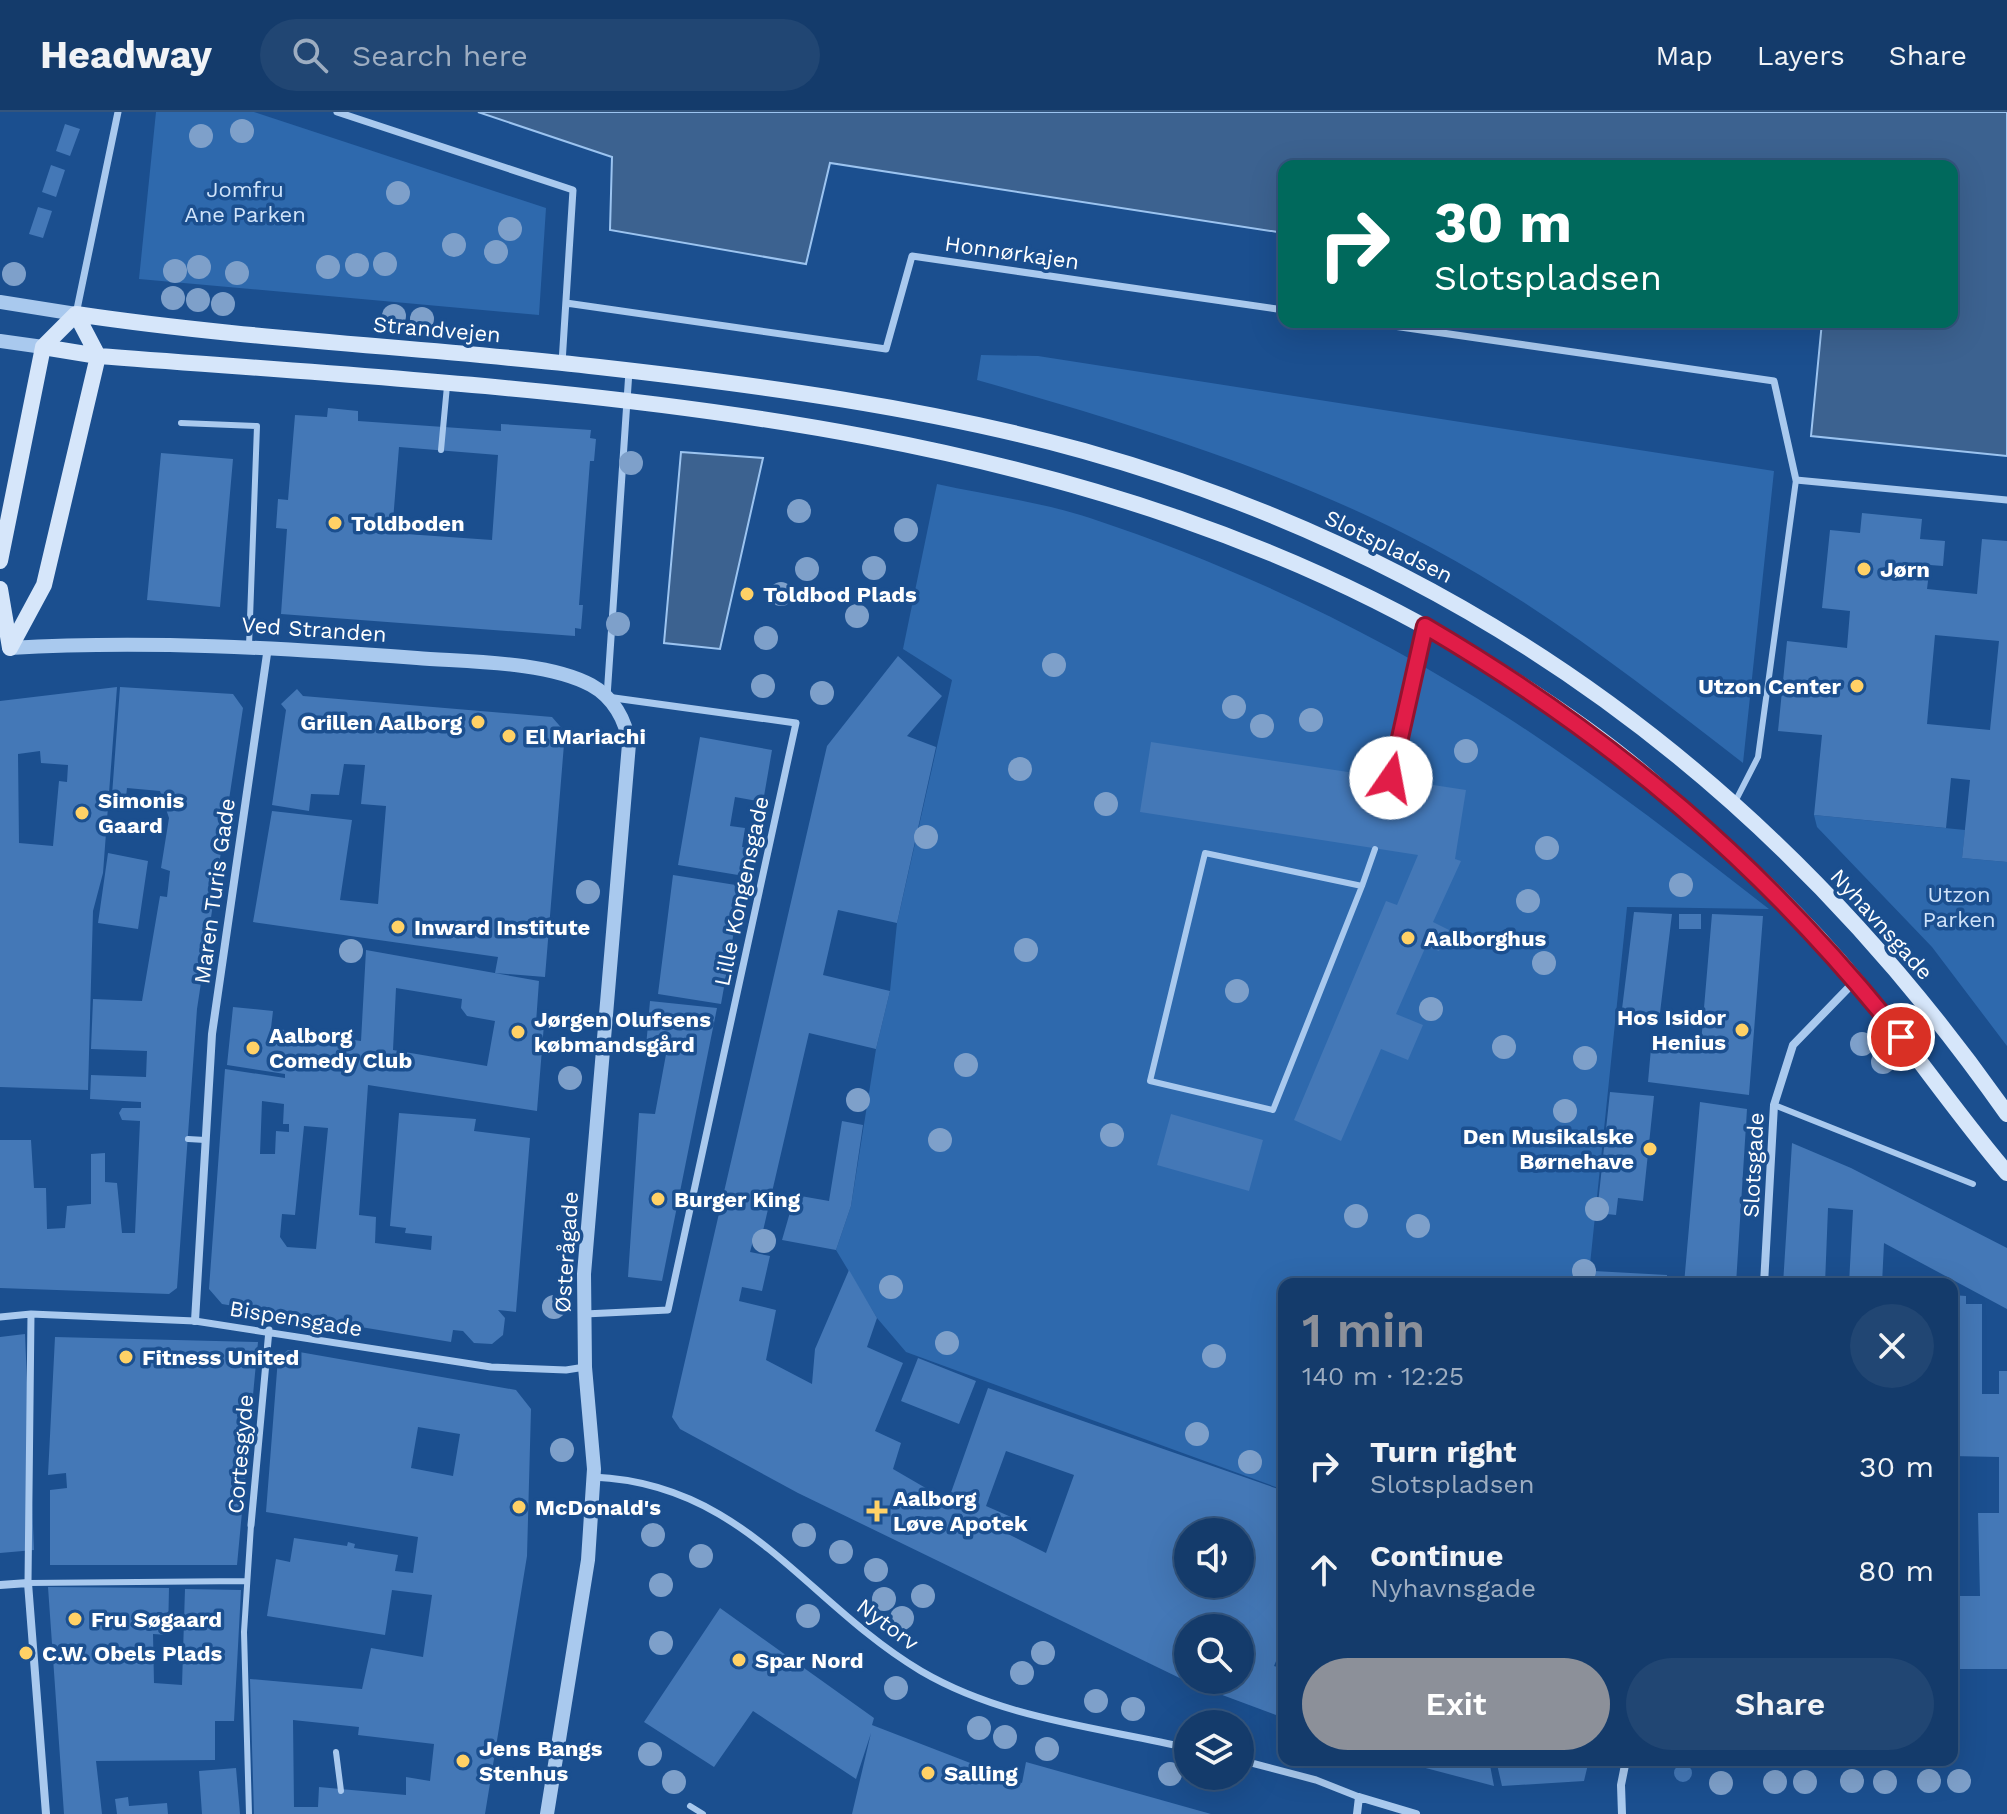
<!DOCTYPE html>
<html lang="en">
<head>
<meta charset="utf-8">
<style>
  body { margin:0; font-family:"Work Sans",sans-serif; background:#214673; color:#f1f3f6; height:100vh; display:flex; flex-direction:column; font-size:30px; white-space:nowrap }
  * { box-sizing:border-box; margin:0 }
  p { font-size:26px; color:#9dadc1 }
  .icon { flex:none; width:44px; height:44px; fill:none; stroke:currentColor; stroke-width:2; stroke-linecap:round; stroke-linejoin:round }
  .map { position:relative; flex:1; overflow:hidden }
  .panel { position:absolute; left:1278px; top:1166px; width:680px; height:488px; display:flex; flex-direction:column; background:#143b6b; border-radius:16px; box-shadow:0 8px 32px #0002,0 0 0 2px #33557e }
  .panel>* { flex:none }
  .banner { position:absolute; left:1278px; top:48px; width:680px; height:168px; border-radius:16px; box-shadow:0 8px 32px #0002,0 0 0 2px #33557e; background:#00695c; color:#fff; overflow:hidden }
  .fabs { position:absolute; left:1174px; top:1406px; display:grid; gap:16px }
  .fabs a { display:grid; place-items:center; width:80px; height:80px; border-radius:50%; background:#143b6b; box-shadow:0 8px 32px #0002,0 0 0 2px #33557e; font-size:40px }
  .pin { position:absolute; display:grid; place-items:center; width:68px; height:68px; color:#fff; margin:-34px; border:4px solid #fff; border-radius:50%; box-shadow:0 2px 8px #0007 }
  .me { position:absolute; width:88px; margin:-44px; rotate:12deg; stroke-linejoin:round; filter:drop-shadow(0 0 6px #0008) }
  .turn { display:flex; align-items:center; gap:28px; height:168px; padding:0 24px; font-size:36px }
  .turn .icon { width:104px; height:104px; stroke-width:2.5 }
  .turn b { display:block; font-size:56px; line-height:68px }
  .round { display:grid; place-items:center; flex:none; width:84px; height:84px; border-radius:42px; background:#214673 }
  .overview { display:flex; align-items:center; justify-content:space-between; height:136px; padding:0 24px }
  h1 { font-size:48px; font-weight:600; line-height:60px; color:#8c9099 }
  .primary-button { display:flex; gap:16px; margin-top:auto; padding:16px 24px }
  .primary-button a { flex:1; height:92px; border-radius:48px; background:#8c9099; color:#fff; font-size:32px; font-weight:600; line-height:92px; text-align:center }
  .primary-button a+a { background:#214673; color:#f1f3f6 }
  ul { padding:0; list-style:none }
  li { display:flex; align-items:center; gap:24px; height:104px; padding:0 24px }
  li div { flex:1 }
  li b { display:block; font-size:30px }
  li em { font-style:normal }
  header { display:flex; align-items:center; gap:48px; box-sizing:border-box; height:112px; padding:0 40px; background:#143b6b; border-bottom:2px solid #33557e }
  header strong { font-size:38px }
  nav { display:flex; gap:44px; margin-inline-start:auto; font-size:28px }
  .search { width:560px; height:72px; background:#214673; display:flex; align-items:center; gap:20px; box-sizing:border-box; padding:0 28px; border-radius:44px; color:#9dadc1; font-size:30px }
  .map>svg:first-child { display:block }
</style>
</head>
<body>
<header>
<strong>Headway</strong>
<div class="search"><svg class="icon" aria-label="search" viewBox="0 0 24 24"><circle cx="10" cy="10" r="6"/><path d="M15 15l6 6"/></svg>Search here</div>
<nav><a>Map</a><a>Layers</a><a>Share</a></nav>
</header>
<div class="map">
<svg width="2007" height="1702" viewBox="0 0 2007 1702">
  <rect width="100%" height="100%" fill="#1b4f8f"/>
  <path fill="#2e69ad" d="M156,0H254L546,96L539,203L139,167Z
    M981,243L1038,244L1774,359L1743,651C1642,573 1543,495 1430,435C1287,359 1132,312 977,268Z
    M937,372C987,383 1041,390 1090,406C1237,455 1375,520 1505,604C1597,663 1683,730 1769,797L1627,795L1588,1172H1284V1378L906,1240L877,1206L836,1138L851,1094L876,937L890,879L897,811L952,568L903,537Z
    M1814,703L1965,718L1962,746L2007,750V934L1932,835L1817,715Z"/>
  <path fill="#3c6290" stroke="#9cc4f0" stroke-width="2" d="M478,0H2007V344L1811,324L1822,210H1952V54H1284V121L830,51L806,152L610,118L612,45Z
    M681,340L763,346L720,537L664,531Z"/>
  <path fill="#4478b7" fill-rule="evenodd" d="M65,12L80,17L70,44L56,39Z
    M51,53L65,58L56,85L42,80Z
    M38,95L52,99L43,126L29,122Z
    M328,296L358,299V309L501,319V312L591,318L590,326L596,327L594,349H590L579,493H583L581,517L575,516V524L281,502L287,417L276,416L278,387L288,388L295,303L327,305ZM399,335L498,343L492,428L392,421Z
    M161,341L233,347L220,495L147,488Z
    M1862,401L1922,407L1920,427L1945,429L1943,454L1930,453L1927,477L1977,482L1982,427L2007,429V750L1962,746L1970,668L1951,666L1946,716L1814,703L1822,623L1778,619L1787,529L1847,536L1850,499L1822,496L1830,418L1860,421ZM1935,523L1999,529L1990,618L1927,612Z
    M898,544L942,584L907,624L936,635L897,811L838,798L823,863L890,879L876,937L809,921L762,1123L754,1125L750,1140L770,1144L762,1179L742,1175L739,1189L776,1198L766,1248L812,1272L815,1237L849,1158L877,1206L867,1235L903,1251L875,1319L901,1331L893,1357L948,1389L988,1276L1284,1379V1530L1274,1554L1284,1557V1606L1190,1571L798,1381L680,1317L672,1305L827,634ZM1006,1339L1074,1363L1046,1441L1006,1421L1011,1405L986,1394ZM1188,1420H1240V1472H1188ZM1188,1516H1240V1568H1188Z
    M117,575L103,761L93,799L88,978L0,975V589ZM40,639L41,651L68,653L67,670L59,669L53,734L19,731L18,642Z
    M120,575L233,582L243,596L197,897L177,1176L169,1182L0,1176V1028H31L34,1076H46L47,1117L65,1116L67,1094L91,1092V1042L105,1041V1070L117,1071L122,1121H135L140,1009L122,1008L119,1001L122,996H141V990L90,987L91,963L146,965L147,939L91,937L93,887L142,889L160,784L167,785L170,759L161,756L169,706L160,679L127,676L126,685L112,683Z
    M297,577L303,584L552,605L565,620L545,865L495,861L498,845L253,810L272,699L352,708L340,788L378,792L386,694L361,692L365,653L344,652L339,683L311,682L309,699L272,693L286,598L281,592Z
    M700,625L772,638L763,690L735,685L730,714L745,716L742,735L749,736L744,764L678,753Z
    M1151,630L1466,678L1455,747L1461,749L1433,810L1449,818L1439,839L1426,834L1396,902L1423,913L1408,948L1381,937L1341,1029L1294,1008L1386,789L1397,793L1418,743L1140,700Z
    M108,741L148,749L138,817L98,811Z
    M673,763L742,774L721,892L658,882Z
    M1634,800L1672,802L1659,909L1621,905Z
    M1679,802H1701V817H1679Z
    M1712,802L1763,804L1749,983L1648,970L1652,925L1701,931Z
    M366,838L539,869L536,911L544,912L537,999L368,973L359,1103L376,1105L375,1131L431,1138L432,1124L405,1121L406,1116L390,1114L399,1001L476,1007L474,1019L530,1026L516,1200L498,1198L505,1206L503,1223L492,1232L474,1231L463,1219L453,1218L451,1230L222,1192L209,1177L225,957L285,966V962L227,953L233,895L273,899L271,916L361,929ZM396,876L462,887L461,896L467,904L495,909L487,954L393,938ZM262,989L284,992L283,1012H289V1020L276,1019L275,1042H260ZM304,1014L328,1016L316,1137L287,1135L280,1125L282,1102L295,1103Z
    M650,889L717,896L662,1169L628,1165L639,1001L655,1002L667,937L646,935Z
    M1610,980L1654,984L1643,1089L1618,1086L1616,1103L1597,1101Z
    M1700,990L1747,997L1736,1172H1684Z
    M1171,1002L1263,1028L1249,1079L1157,1053Z
    M842,1009L863,1013L851,1094L836,1138L782,1128L795,1083L829,1089Z
    M1792,1031L1851,1056L2007,1136V1197L1884,1131L1882,1172H1849L1853,1098L1828,1096L1825,1172H1783Z
    M1594,1159L1667,1163V1172H1592Z
    M1952,1183L1966,1184V1192H1982V1282H1999V1259H2007V1557H1952V1484H1980L1978,1401H1999V1345L1952,1344Z
    M25,1222L34,1438L0,1441V1225Z
    M55,1225L258,1230L237,1453H50V1378L67,1376L66,1361L48,1363Z
    M288,1238L516,1278L531,1297L527,1444L485,1702H254L250,1567L362,1577L371,1536L423,1545L432,1483L392,1478L385,1523L267,1504L276,1447L290,1450L294,1426L347,1434L348,1430L355,1432L354,1436L398,1443L395,1459L413,1461L418,1425L266,1400L278,1246ZM418,1315L460,1322L453,1364L411,1356ZM293,1608L359,1615L358,1623L434,1632L430,1669L406,1665V1683L319,1675L318,1695H294Z
    M918,1246L976,1269L959,1312L901,1289Z
    M1952,1361H1958L1957,1401H1952Z
    M48,1475L169,1476L168,1523L153,1522L154,1571L182,1573L185,1477L241,1478L234,1609H215V1648L96,1649L102,1702H64Z
    M720,1496L874,1606L872,1613L1022,1671L1026,1650L1211,1702H852L871,1621L856,1667L753,1599L714,1655L644,1610Z
    M1399,1648H1489L1494,1674L1399,1649Z
    M1496,1648H1589L1584,1669L1502,1674Z
    M1674 1661a9 9 0 1 1 18 0a9 9 0 1 1-18 0Z
    M236,1656L240,1702H202L199,1659Z
    M128,1685L129,1694L167,1691L168,1702H117L115,1687Z"/>
  <g fill="none" stroke-linecap="round" stroke-linejoin="round">
    <path stroke="#a9c9ee" stroke-width="6" d="M181,311L257,314L249,534
      M441,338L447,274
      M1391,666L1424,517
      M1735,690L1758,645L1796,368
      M1362,774L1205,741L1150,969L1273,998L1362,774L1375,737
      M1774,993L1973,1072
      M188,1027L205,1028
      M28,1471L247,1469
      M336,1640L341,1679
      M690,1694L703,1702
      M249,1702L244,1520L251,1413"/>
    <path stroke="#a9c9ee" stroke-width="7" d="M337,0L573,78L562,251
      M566,191L886,237L912,144L1284,198
      M76,202L118,0
      M1366,210L1774,269L1796,368L2007,388
      M585,1202L668,1198L796,611L607,585L629,259
      M0,1205L31,1202L195,1209L491,1255L566,1258L585,1255
      M593,1365C745,1371 804,1489 921,1559C1003,1607 1097,1615 1188,1636
      M251,1413L269,1218
      M28,1471L31,1202
      M1240,1648L1316,1668L1359,1685"/>
    <path stroke="#a9c9ee" stroke-width="8" d="M1764,1172L1774,993L1793,933L1856,868
      M195,1209L212,922L268,535
      M0,1473L28,1471L46,1702
      M1357,1702L1359,1685L1416,1702
      M1622,1702L1621,1673L1626,1648"/>
    <path stroke="#a9c9ee" stroke-width="14" d="M0,190L76,202
      M0,229L43,235
      M10,536C147,528 281,536 417,546C468,550 546,549 591,573C613,585 626,608 629,632L584,1162L585,1255L594,1357L588,1448L547,1702"/>
    <path stroke="#d6e6fa" stroke-width="16" d="M76,202C250,228 425,235 599,255C759,273 929,296 1084,339C1473,448 1776,673 2007,1002
      M76,202L98,244
      M43,235L98,244C564,280 1058,295 1471,541C1532,578 1595,619 1649,666C1723,730 1797,796 1859,872C1910,933 1955,1000 2007,1061
      M43,235L76,202
      M0,449L43,235
      M0,477L10,536
      M10,536L44,473L98,244"/>
  </g>
  <g fill="#7ea0ca">
    <circle cx="242" cy="19" r="12"/>
    <circle cx="201" cy="24" r="12"/>
    <circle cx="398" cy="81" r="12"/>
    <circle cx="510" cy="117" r="12"/>
    <circle cx="454" cy="133" r="12"/>
    <circle cx="496" cy="140" r="12"/>
    <circle cx="385" cy="152" r="12"/>
    <circle cx="357" cy="153" r="12"/>
    <circle cx="199" cy="155" r="12"/>
    <circle cx="328" cy="155" r="12"/>
    <circle cx="175" cy="159" r="12"/>
    <circle cx="237" cy="161" r="12"/>
    <circle cx="14" cy="162" r="12"/>
    <circle cx="173" cy="186" r="12"/>
    <circle cx="198" cy="188" r="12"/>
    <circle cx="223" cy="192" r="12"/>
    <circle cx="394" cy="204" r="12"/>
    <circle cx="422" cy="207" r="12"/>
    <circle cx="631" cy="351" r="12"/>
    <circle cx="799" cy="399" r="12"/>
    <circle cx="906" cy="418" r="12"/>
    <circle cx="874" cy="456" r="12"/>
    <circle cx="807" cy="457" r="12"/>
    <circle cx="781" cy="482" r="12"/>
    <circle cx="857" cy="504" r="12"/>
    <circle cx="618" cy="512" r="12"/>
    <circle cx="766" cy="526" r="12"/>
    <circle cx="1054" cy="553" r="12"/>
    <circle cx="763" cy="574" r="12"/>
    <circle cx="822" cy="581" r="12"/>
    <circle cx="1234" cy="595" r="12"/>
    <circle cx="1311" cy="608" r="12"/>
    <circle cx="1262" cy="614" r="12"/>
    <circle cx="1466" cy="639" r="12"/>
    <circle cx="1020" cy="657" r="12"/>
    <circle cx="1106" cy="692" r="12"/>
    <circle cx="926" cy="725" r="12"/>
    <circle cx="1547" cy="736" r="12"/>
    <circle cx="1681" cy="773" r="12"/>
    <circle cx="588" cy="780" r="12"/>
    <circle cx="1528" cy="789" r="12"/>
    <circle cx="1026" cy="838" r="12"/>
    <circle cx="351" cy="839" r="12"/>
    <circle cx="1544" cy="851" r="12"/>
    <circle cx="1237" cy="879" r="12"/>
    <circle cx="1431" cy="897" r="12"/>
    <circle cx="1862" cy="932" r="12"/>
    <circle cx="1504" cy="935" r="12"/>
    <circle cx="1585" cy="946" r="12"/>
    <circle cx="1883" cy="950" r="12"/>
    <circle cx="966" cy="953" r="12"/>
    <circle cx="570" cy="966" r="12"/>
    <circle cx="858" cy="988" r="12"/>
    <circle cx="1565" cy="999" r="12"/>
    <circle cx="1112" cy="1023" r="12"/>
    <circle cx="940" cy="1028" r="12"/>
    <circle cx="1597" cy="1097" r="12"/>
    <circle cx="1356" cy="1104" r="12"/>
    <circle cx="1418" cy="1114" r="12"/>
    <circle cx="764" cy="1129" r="12"/>
    <circle cx="1584" cy="1159" r="12"/>
    <circle cx="891" cy="1175" r="12"/>
    <circle cx="554" cy="1195" r="12"/>
    <circle cx="947" cy="1231" r="12"/>
    <circle cx="1214" cy="1244" r="12"/>
    <circle cx="1197" cy="1322" r="12"/>
    <circle cx="562" cy="1338" r="12"/>
    <circle cx="1250" cy="1350" r="12"/>
    <circle cx="653" cy="1423" r="12"/>
    <circle cx="804" cy="1423" r="12"/>
    <circle cx="841" cy="1440" r="12"/>
    <circle cx="701" cy="1444" r="12"/>
    <circle cx="876" cy="1458" r="12"/>
    <circle cx="661" cy="1473" r="12"/>
    <circle cx="923" cy="1484" r="12"/>
    <circle cx="884" cy="1487" r="12"/>
    <circle cx="808" cy="1504" r="12"/>
    <circle cx="902" cy="1506" r="12"/>
    <circle cx="661" cy="1531" r="12"/>
    <circle cx="1043" cy="1541" r="12"/>
    <circle cx="1022" cy="1561" r="12"/>
    <circle cx="896" cy="1576" r="12"/>
    <circle cx="1096" cy="1589" r="12"/>
    <circle cx="1133" cy="1597" r="12"/>
    <circle cx="979" cy="1616" r="12"/>
    <circle cx="1005" cy="1625" r="12"/>
    <circle cx="1047" cy="1637" r="12"/>
    <circle cx="650" cy="1642" r="12"/>
    <circle cx="1170" cy="1662" r="12"/>
    <circle cx="1852" cy="1669" r="12"/>
    <circle cx="1929" cy="1669" r="12"/>
    <circle cx="1959" cy="1669" r="12"/>
    <circle cx="674" cy="1670" r="12"/>
    <circle cx="1775" cy="1670" r="12"/>
    <circle cx="1805" cy="1670" r="12"/>
    <circle cx="1885" cy="1670" r="12"/>
    <circle cx="1721" cy="1671" r="12"/>
  </g>
  <g fill="none" stroke-linecap="round" stroke-linejoin="round">
    <g stroke="#92132f" stroke-width="20">
      <path id="route" d="M1391,666L1425,514C1614,625 1764,753 1901,925"/>
    </g>
    <use href="#route" stroke="#e11d48" stroke-width="14"/>
  </g>
  <g fill="#ffd166" stroke="#1b4f8f" stroke-width="3">
    <circle cx="335" cy="411" r="8"/>
    <circle cx="1864" cy="457" r="8"/>
    <circle cx="747" cy="482" r="8"/>
    <circle cx="1857" cy="574" r="8"/>
    <circle cx="478" cy="610" r="8"/>
    <circle cx="509" cy="624" r="8"/>
    <circle cx="82" cy="701" r="8"/>
    <circle cx="398" cy="815" r="8"/>
    <circle cx="1408" cy="826" r="8"/>
    <circle cx="1742" cy="918" r="8"/>
    <circle cx="518" cy="920" r="8"/>
    <circle cx="253" cy="936" r="8"/>
    <circle cx="1650" cy="1037" r="8"/>
    <circle cx="658" cy="1087" r="8"/>
    <circle cx="126" cy="1245" r="8"/>
    <circle cx="519" cy="1395" r="8"/>
    <path d="M873 1387h8v8h8v8h-8v8h-8v-8h-8v-8h8z"/>
    <circle cx="75" cy="1507" r="8"/>
    <circle cx="26" cy="1541" r="8"/>
    <circle cx="739" cy="1548" r="8"/>
    <circle cx="463" cy="1649" r="8"/>
    <circle cx="928" cy="1661" r="8"/>
  </g>
  <g text-anchor="middle" stroke-width="7" stroke-linejoin="round" paint-order="stroke">
    <g font-size="22" fill="#cfe3fa" stroke="#1b4f8f">
      <text x="245" y="85">Jomfru<tspan x="245" dy="25">Ane Parken</tspan></text>
      <text x="1959" y="790">Utzon<tspan x="1959" dy="25">Parken</tspan></text>
    </g>
    <g font-size="22" fill="#fff" stroke="#1b4f8f">
      <text transform="translate(1012 140) rotate(8)" y="8">Honnørkajen</text>
      <text transform="translate(437 217) rotate(5)" y="8">Strandvejen</text>
      <text transform="translate(1389 434) rotate(26)" y="8">Slotspladsen</text>
      <text transform="translate(314 517) rotate(4)" y="8">Ved Stranden</text>
      <text transform="translate(214 779) rotate(-82)" y="8">Maren Turis Gade</text>
      <text transform="translate(741 779) rotate(-78)" y="8">Lille Kongensgade</text>
      <text transform="translate(1882 812) rotate(48)" y="8">Nyhavnsgade</text>
      <text transform="translate(1753 1053) rotate(-87)" y="8">Slotsgade</text>
      <text transform="translate(566 1140) rotate(-86)" y="8">Østerågade</text>
      <text transform="translate(296 1206) rotate(9)" y="8">Bispensgade</text>
      <text transform="translate(240 1342) rotate(-85)" y="8">Cortesgyde</text>
      <text transform="translate(888 1512) rotate(37)" y="8">Nytorv</text>
    </g>
    <g font-size="22" font-weight="bold" fill="#fff" stroke="#1b4f8f" text-anchor="start">
      <text x="351" y="419">Toldboden</text>
      <text x="1880" y="465">Jørn</text>
      <text x="763" y="490">Toldbod Plads</text>
      <text x="1841" y="582" text-anchor="end">Utzon Center</text>
      <text x="462" y="618" text-anchor="end">Grillen Aalborg</text>
      <text x="525" y="632">El Mariachi</text>
      <text x="98" y="696">Simonis<tspan x="98" dy="25">Gaard</tspan></text>
      <text x="414" y="823">Inward Institute</text>
      <text x="1424" y="834">Aalborghus</text>
      <text x="1726" y="913" text-anchor="end">Hos Isidor<tspan x="1726" dy="25">Henius</tspan></text>
      <text x="534" y="915">Jørgen Olufsens<tspan x="534" dy="25">købmandsgård</tspan></text>
      <text x="269" y="931">Aalborg<tspan x="269" dy="25">Comedy Club</tspan></text>
      <text x="1634" y="1032" text-anchor="end">Den Musikalske<tspan x="1634" dy="25">Børnehave</tspan></text>
      <text x="674" y="1095">Burger King</text>
      <text x="142" y="1253">Fitness United</text>
      <text x="893" y="1394">Aalborg<tspan x="893" dy="25">Løve Apotek</tspan></text>
      <text x="535" y="1403">McDonald's</text>
      <text x="91" y="1515">Fru Søgaard</text>
      <text x="42" y="1549">C.W. Obels Plads</text>
      <text x="755" y="1556">Spar Nord</text>
      <text x="479" y="1644">Jens Bangs<tspan x="479" dy="25">Stenhus</tspan></text>
      <text x="944" y="1669">Salling</text>
    </g>
  </g>
</svg>
<div class="fabs">
<a><svg class="icon" aria-label="sound" viewBox="0 0 24 24"><path d="M4 9h4l5-4v14l-5-4H4zM17 9q2 3 0 6"/></svg></a>
<a><svg class="icon" aria-label="search" viewBox="0 0 24 24"><circle cx="10" cy="10" r="6"/><path d="M15 15l6 6"/></svg></a>
<a><svg class="icon" aria-label="layers" viewBox="0 0 24 24"><path d="M12 4l9 5-9 5-9-5zM3 14l9 5 9-5"/></svg></a>
</div>
<div class="pin" style="left:1901px;top:925px;background:#d93025"><svg class="icon" aria-label="arrive" viewBox="0 0 24 24"><path d="M6 21V4h12l-3 4 3 4H6"/></svg></div>
<svg class="me" style="left:1391px;top:666px" viewBox="-20 -20 40 40"><circle r="19" fill="#fff"/><path d="M0-13L10 11 0 6-10 11z" fill="#e11d48"/></svg>
<div class="banner">
<div class="turn"><svg class="icon" aria-label="right" viewBox="0 0 24 24"><path d="M7 20v-9h11M14 6l5 5-5 5"/></svg><div><b>30 m</b>Slotspladsen</div></div>
</div>
<section class="panel">
<div class="overview"><div><h1>1 min</h1><p>140 m · 12:25</p></div><a class="round"><svg class="icon" aria-label="close" viewBox="0 0 24 24"><path d="M6 6l12 12M18 6L6 18"/></svg></a></div>
<ul>
<li><svg class="icon" aria-label="right" viewBox="0 0 24 24"><path d="M7 20v-9h11M14 6l5 5-5 5"/></svg><div><b>Turn right</b><p>Slotspladsen</p></div><em>30 m</em></li>
<li><svg class="icon" aria-label="ahead" viewBox="0 0 24 24"><path d="M12 20V5M6 11l6-6 6 6"/></svg><div><b>Continue</b><p>Nyhavnsgade</p></div><em>80 m</em></li>
</ul>
<div class="primary-button"><a>Exit</a><a>Share</a></div>
</section>
</div>
</body>
</html>
